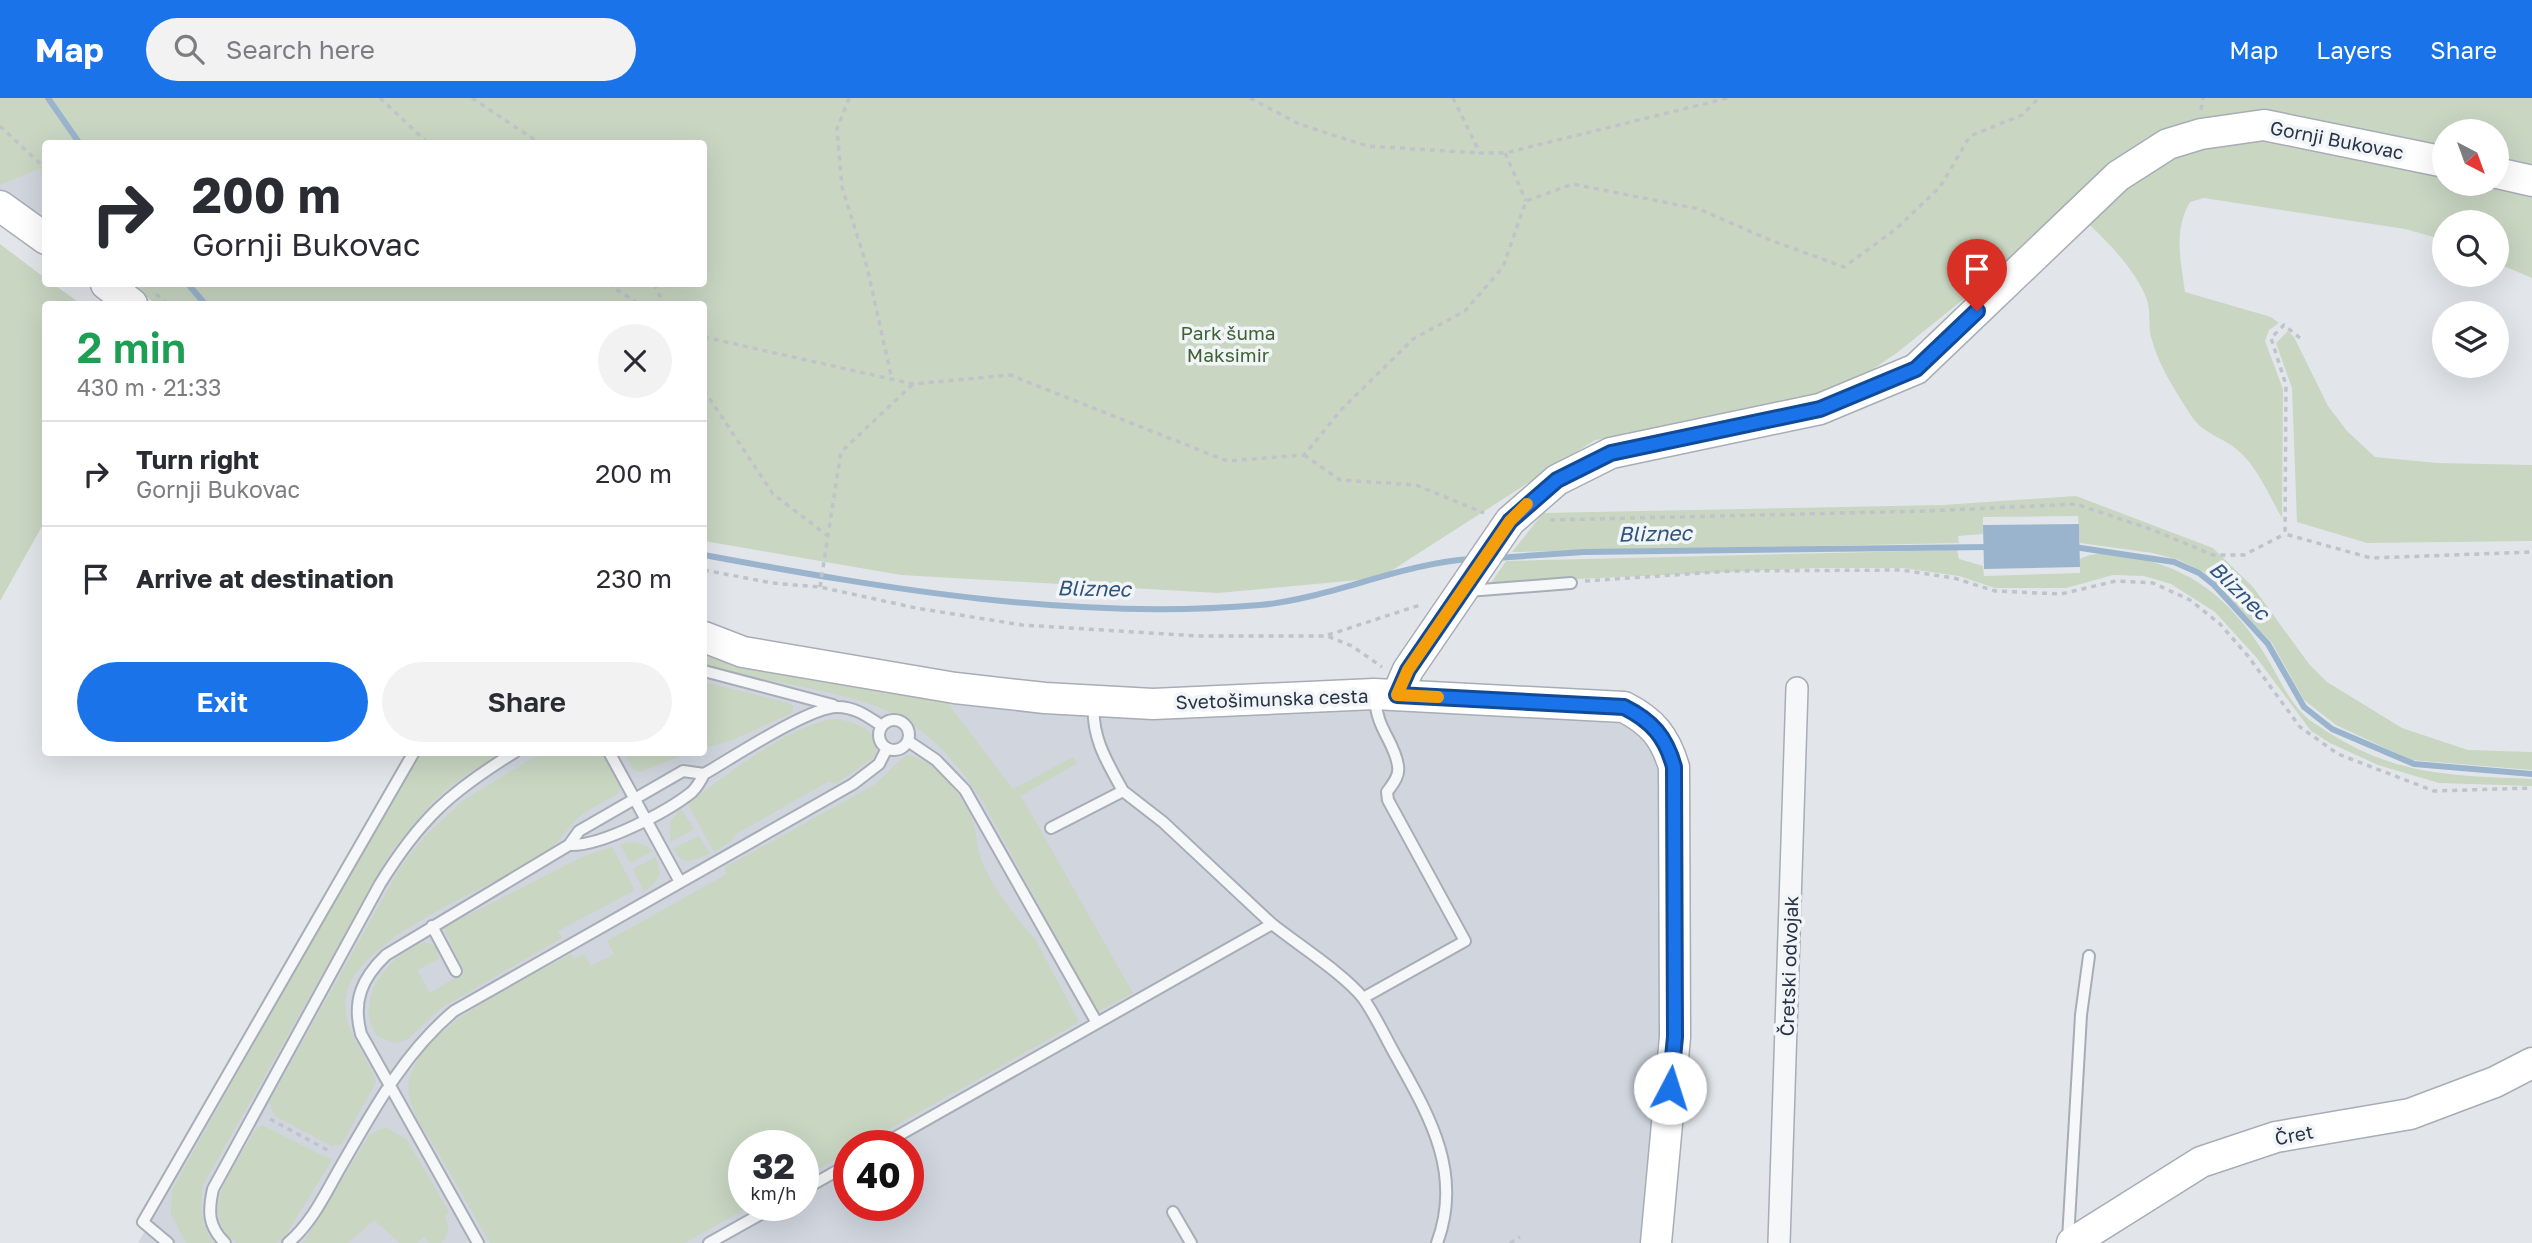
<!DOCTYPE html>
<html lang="en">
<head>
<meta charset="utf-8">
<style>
  body { margin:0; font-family:"Golos Text",sans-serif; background:#f2f2f3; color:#2b2b33; height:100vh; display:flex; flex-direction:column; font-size:26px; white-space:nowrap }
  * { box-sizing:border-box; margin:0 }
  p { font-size:23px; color:#7c7c81 }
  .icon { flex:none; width:38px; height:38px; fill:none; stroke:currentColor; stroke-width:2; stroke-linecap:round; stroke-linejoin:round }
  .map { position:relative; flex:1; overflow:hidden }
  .details { position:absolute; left:42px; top:203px; width:665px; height:455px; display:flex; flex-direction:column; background:#fff; border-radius:7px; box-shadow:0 7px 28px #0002 }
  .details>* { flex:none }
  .guide { position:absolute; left:42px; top:42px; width:665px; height:147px; border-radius:7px; box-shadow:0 7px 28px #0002; background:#fff; color:#2b2b33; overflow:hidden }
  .needle { width:46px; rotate:139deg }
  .fabs { position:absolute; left:2432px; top:21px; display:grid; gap:14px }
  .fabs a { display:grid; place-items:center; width:77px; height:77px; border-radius:50%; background:#fff; box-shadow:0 7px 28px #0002; font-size:35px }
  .speed { position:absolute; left:728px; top:1032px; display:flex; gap:14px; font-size:35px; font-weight:700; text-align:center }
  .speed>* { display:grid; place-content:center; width:91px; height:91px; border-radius:50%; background:#fff; box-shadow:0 7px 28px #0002; line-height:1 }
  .speed small { font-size:18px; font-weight:400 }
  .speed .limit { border:10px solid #d22; background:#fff; color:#111 }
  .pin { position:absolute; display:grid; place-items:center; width:60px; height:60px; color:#fff; margin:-72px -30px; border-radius:50% 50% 50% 0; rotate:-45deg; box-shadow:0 0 7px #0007 }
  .pin .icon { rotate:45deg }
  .me { position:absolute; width:77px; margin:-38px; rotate:5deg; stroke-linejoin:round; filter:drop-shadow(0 0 5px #0008) }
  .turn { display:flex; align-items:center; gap:24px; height:147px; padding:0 35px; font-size:32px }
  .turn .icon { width:91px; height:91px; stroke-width:2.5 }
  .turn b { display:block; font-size:49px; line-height:60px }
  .round { display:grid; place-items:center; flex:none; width:74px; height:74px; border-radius:37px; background:#f2f2f3 }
  .headline { display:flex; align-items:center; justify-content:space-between; height:119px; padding:0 35px }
  h1 { font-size:42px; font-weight:600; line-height:52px; color:#1e9e55 }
  .button { display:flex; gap:14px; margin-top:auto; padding:14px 35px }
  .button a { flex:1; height:80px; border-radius:42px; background:#1a73e8; color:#fff; font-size:28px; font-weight:600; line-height:80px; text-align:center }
  .button a+a { background:#f2f2f3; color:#2b2b33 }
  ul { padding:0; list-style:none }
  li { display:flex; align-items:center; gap:21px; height:105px; padding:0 35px; border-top:2px solid #e1e1e2 }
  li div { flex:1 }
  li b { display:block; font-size:26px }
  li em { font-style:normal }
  header { display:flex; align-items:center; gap:42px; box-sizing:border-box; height:98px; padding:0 35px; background:#1a73e8; color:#fff }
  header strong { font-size:33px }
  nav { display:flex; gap:38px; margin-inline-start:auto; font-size:24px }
  .search { width:490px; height:63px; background:#f2f2f3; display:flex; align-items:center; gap:18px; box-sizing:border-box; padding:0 24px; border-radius:38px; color:#7c7c81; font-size:26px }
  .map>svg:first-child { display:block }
</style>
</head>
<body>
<header>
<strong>Map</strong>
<div class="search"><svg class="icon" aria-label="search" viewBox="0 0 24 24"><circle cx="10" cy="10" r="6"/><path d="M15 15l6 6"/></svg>Search here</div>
<nav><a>Map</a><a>Layers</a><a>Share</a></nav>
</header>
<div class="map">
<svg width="2532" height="1145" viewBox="0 0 2532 1145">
  <rect width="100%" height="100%" fill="#e2e6eb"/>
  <path fill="#d0d5de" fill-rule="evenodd" d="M0,0L46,46V124L0,97Z
    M704,547L1056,607L1425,606L1624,617L1666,667L1667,876L1642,1145H138L423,655L704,654ZM744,1048H803V1108H744ZM849,1048H908V1108H849Z"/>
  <path fill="#c8d6c2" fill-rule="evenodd" d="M0,0H2532V180L2497,165V124H2445V142L2405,131L2204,100L2190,104C2173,133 2181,163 2185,194L2271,219L2279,225L2269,232L2265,243L2283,291L2282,420C2268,396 2257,367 2235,350C2220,338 2204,336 2192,319C2176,294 2159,269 2151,239C2148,227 2151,214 2147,202C2137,172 2098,132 2073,113L1898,254L1822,306L1595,342L1380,480L1218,495L901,477L704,443V206H156L130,186H704V46H46L45,89L39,71L0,87ZM2445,33H2497V86H2445Z
    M0,146L45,180L46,186H53L81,206H46L45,423L0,503Z
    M2288,233L2294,239L2328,308L2347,333L2375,359L2437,365L2532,367V443L2367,445L2297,424L2292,290L2276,245Z
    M2076,398L2213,450L2253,489L2309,566L2327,584L2402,630L2468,652L2532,654V672L2411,662L2336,627L2304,602L2272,545L2204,474L2179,462L2153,455L2080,445L2078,418L1983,419V436L1958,438L1959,445L1512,454L1543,415L1943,407Z
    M1957,452L1959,461L1983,468L1984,478L2080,475V461C2099,451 2115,457 2136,460C2199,472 2239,511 2270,565C2282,586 2293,611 2314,625C2391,678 2443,677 2532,681V688L2439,685L2378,667L2330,645L2311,633L2256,559L2215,514L2171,486L2144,478L2113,477L2066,490H1995L1959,478L1903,470H1815L1491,485L1506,463Z
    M704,545L945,602L1013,691L1073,659L1077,665L1021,698L1133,895L1097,914L983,704C925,614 882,605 783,585C756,580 730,572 704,567Z
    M704,584L789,605L793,608L792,615L730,643L704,650Z
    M836,621C855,623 885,635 874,659L836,686L829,683L736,736L730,744L714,754L688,706C724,678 792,625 836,621Z
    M417,655H503L462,679L433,703L393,751L203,1087C200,1107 200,1129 214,1145H186L171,1116L172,1092Z
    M541,655H602L621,691L619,695C606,703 589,710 578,720C567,731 558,746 545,755C496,789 355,838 346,899C341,932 367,955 376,984L342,1046L332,1048L275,1018L269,1004L400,770L426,737L465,701Z
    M624,655H689L640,674L632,670Z
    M906,657C934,660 959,695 971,718C977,732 976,747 981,761C987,781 1020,826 1035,841L1079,924L859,1048H849V1054L803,1079V1048H744V1108H751L684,1145H490C472,1114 455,1083 437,1053C427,1036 414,1020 410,1001C394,938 527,881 571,856L574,861L584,856L591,868L614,856L607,843L727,776L724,770L874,687Z
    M681,710L694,731L670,744V724Z
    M699,738L710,756L690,763L681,761L673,751Z
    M631,744L645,747L653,753L630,765L620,746Z
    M612,749L635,792L558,833L562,840L441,910L408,941L396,945L377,938C352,901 389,856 425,844L436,848L439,861L417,872L430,895L465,874L445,834V829L582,759Z
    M656,759L660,775L654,786L644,794L633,771Z
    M262,1027L332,1062L285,1138L276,1145H237C194,1114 235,1070 254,1034Z
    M386,1029L407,1042L449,1114L445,1118C449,1129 450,1136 441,1145H430L424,1139L417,1145H400L374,1122L348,1145H303L370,1036Z"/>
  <path fill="#9bb4ce" d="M2079,426L2080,469L1984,471L1983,427Z"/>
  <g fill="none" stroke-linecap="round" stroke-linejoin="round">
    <path stroke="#9bb4ce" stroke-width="6" d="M48,0L80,46
      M188,186L205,206
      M2074,449L2174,464L2199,475L2214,487L2268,546L2304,609L2332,631L2414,666L2532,676
      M704,457C887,491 1073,523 1260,507C1328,501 1403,465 1471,461
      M1496,460L1584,454L1989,449"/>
    <g stroke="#a7adb6" stroke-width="14">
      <path id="lane" d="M1468,493L1571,485
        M704,573L833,607
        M1094,605C1091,639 1107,664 1123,693
        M879 637a15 15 0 1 1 30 0a15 15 0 1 1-30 0Z
        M908,643L936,662L965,692L1097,925
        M609,654L680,784
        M1051,730L1123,693L1163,724L1272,826
        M569,747C600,749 667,714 692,694C697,689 701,682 704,676C732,660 809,609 837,609C855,609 867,618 882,628
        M432,828L456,873
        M1363,900L1465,843L1388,702L1387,694C1392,687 1400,678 1398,668C1395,644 1376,631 1375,599
        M880,1048L1272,826C1297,846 1344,876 1363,900C1376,918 1386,941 1397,960C1430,1019 1463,1076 1437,1145
        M803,1092L849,1066
        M1173,1114L1191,1145
        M2068,1141L2081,917L2089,858
        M168,1145L143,1124L414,654
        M225,1145C208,1128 208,1114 213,1091L380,786C420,721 450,694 515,654
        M288,1145C312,1125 325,1096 340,1070C373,1013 403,956 454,913L853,686L879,666L887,650
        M478,1145L361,936C352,903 362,880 386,857L569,747L579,733L683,673L704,676
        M709,1145L775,1108"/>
    </g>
    <g stroke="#a7adb6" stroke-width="24">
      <path id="street" d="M1779,1145L1797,590"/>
    </g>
    <g stroke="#a7adb6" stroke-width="33">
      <path id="secondary" d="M2497,75L2532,83
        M0,108L46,141
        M106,186L132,206
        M704,539L743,554L955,590L1045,600L1153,606L1374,596L1624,609C1652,623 1665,639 1674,669L1675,939L1656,1145
        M1397,597L1408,572L1510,423L1557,382L1611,355L1820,311L1916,271L2118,78L2168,46L2201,36L2264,27L2445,64
        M2072,1145L2201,1064L2276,1039L2410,1016L2495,984L2532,965"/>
    </g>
    <path stroke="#c0c4ca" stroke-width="3.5" stroke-dasharray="5 5" stroke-linecap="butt" d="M380,0L429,46
      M472,0L541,46
      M849,0L837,31L842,89L867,169L892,282
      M1250,0L1299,26L1367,48L1480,55
      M1453,0L1480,55H1505L1728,0
      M2201,12L2203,0
      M0,28L46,71
      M1505,55L1526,103
      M608,186L639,206
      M654,186L664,206
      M156,196L167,206
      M704,239L913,286L1010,277L1227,363L1304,357L1342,311L1413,241L1465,213L1503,169L1526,103L1573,86L1699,111L1770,142L1844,169L1896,131L1940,89L1970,38L2022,17L2039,0
      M2300,240L2284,227L2271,240L2286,287L2285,436L2371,460L2532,454
      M704,292L773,396L828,438
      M1304,357L1340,382L1416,387L1484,415
      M1550,422L1928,413L2076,406L2153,432L2213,457H2244L2285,436
      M704,472L772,485L820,489L916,510L1022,527L1198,538H1327L1352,548L1382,569
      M1585,483L1732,473L1901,472L1954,480L1995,493L2061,496L2116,483L2153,485L2190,502L2220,526L2248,558L2300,629L2338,656L2434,693L2532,690
      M820,489L841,354L913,286
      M1328,537L1420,507
      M270,1021L331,1054
      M1510,1145L1520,1139"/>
    <use href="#lane" stroke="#f5f7f9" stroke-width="10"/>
    <use href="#street" stroke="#f5f7f9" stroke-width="21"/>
    <use href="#secondary" stroke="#fff" stroke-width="30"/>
  </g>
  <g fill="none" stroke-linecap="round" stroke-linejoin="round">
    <g stroke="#114b97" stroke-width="18">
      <path id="route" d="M1670,990L1675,939L1674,669C1666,639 1652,623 1624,609L1397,597L1408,572L1510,423L1557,382L1611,355L1820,311L1916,271L1977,213"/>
    </g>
    <use href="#route" stroke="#1a73e8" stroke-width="12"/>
    <path stroke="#f59e0b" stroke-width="12" d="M1438,599L1397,597L1408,572L1510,423L1527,406"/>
  </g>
  <g text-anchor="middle" stroke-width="7" stroke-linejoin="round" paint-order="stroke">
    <g font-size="19" fill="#293345" stroke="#f2f5f8">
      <text transform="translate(2337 42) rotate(11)" y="7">Gornji Bukovac</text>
      <text transform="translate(1272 601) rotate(-2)" y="7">Svetošimunska cesta</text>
      <text transform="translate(1789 868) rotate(-88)" y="7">Čretski odvojak</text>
      <text transform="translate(2294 1037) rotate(-11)" y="7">Čret</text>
    </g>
    <g font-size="19" fill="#3e6235" stroke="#f2f5f8">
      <text x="1228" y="242">Park šuma<tspan x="1228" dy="22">Maksimir</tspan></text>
    </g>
    <g font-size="21" font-style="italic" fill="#2f537c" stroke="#f2f5f8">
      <text transform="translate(1655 436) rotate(-1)" y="7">Bliznec</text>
      <text transform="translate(1094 491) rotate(1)" y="7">Bliznec</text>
      <text transform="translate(2239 493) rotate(44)" y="7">Bliznec</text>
    </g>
  </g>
</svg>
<div class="fabs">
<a><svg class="needle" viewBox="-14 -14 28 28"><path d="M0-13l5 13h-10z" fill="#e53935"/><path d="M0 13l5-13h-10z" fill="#7c7c81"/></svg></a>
<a><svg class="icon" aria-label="search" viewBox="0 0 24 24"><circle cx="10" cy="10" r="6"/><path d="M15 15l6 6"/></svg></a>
<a><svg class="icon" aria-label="layers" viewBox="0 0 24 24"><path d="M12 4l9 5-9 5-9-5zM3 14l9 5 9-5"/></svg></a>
</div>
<div class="speed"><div>32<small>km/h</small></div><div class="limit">40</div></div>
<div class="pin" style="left:1977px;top:213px;background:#d93025"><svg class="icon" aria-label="arrive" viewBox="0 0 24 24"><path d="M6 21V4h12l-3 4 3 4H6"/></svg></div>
<svg class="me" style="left:1670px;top:990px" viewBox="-20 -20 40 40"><circle r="19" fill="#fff"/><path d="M0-13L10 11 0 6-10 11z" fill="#1a73e8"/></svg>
<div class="guide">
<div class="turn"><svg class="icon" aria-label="right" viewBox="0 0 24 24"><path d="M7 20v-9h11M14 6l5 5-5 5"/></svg><div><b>200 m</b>Gornji Bukovac</div></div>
</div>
<section class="details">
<div class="headline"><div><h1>2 min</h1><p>430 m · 21:33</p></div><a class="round"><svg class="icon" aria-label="close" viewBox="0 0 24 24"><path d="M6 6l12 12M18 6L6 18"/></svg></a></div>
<ul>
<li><svg class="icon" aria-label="right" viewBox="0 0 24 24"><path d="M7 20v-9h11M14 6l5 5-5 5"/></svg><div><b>Turn right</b><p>Gornji Bukovac</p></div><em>200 m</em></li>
<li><svg class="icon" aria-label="arrive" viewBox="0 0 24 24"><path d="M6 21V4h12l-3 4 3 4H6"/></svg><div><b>Arrive at destination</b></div><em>230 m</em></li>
</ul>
<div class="button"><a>Exit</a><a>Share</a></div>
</section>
</div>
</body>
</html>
